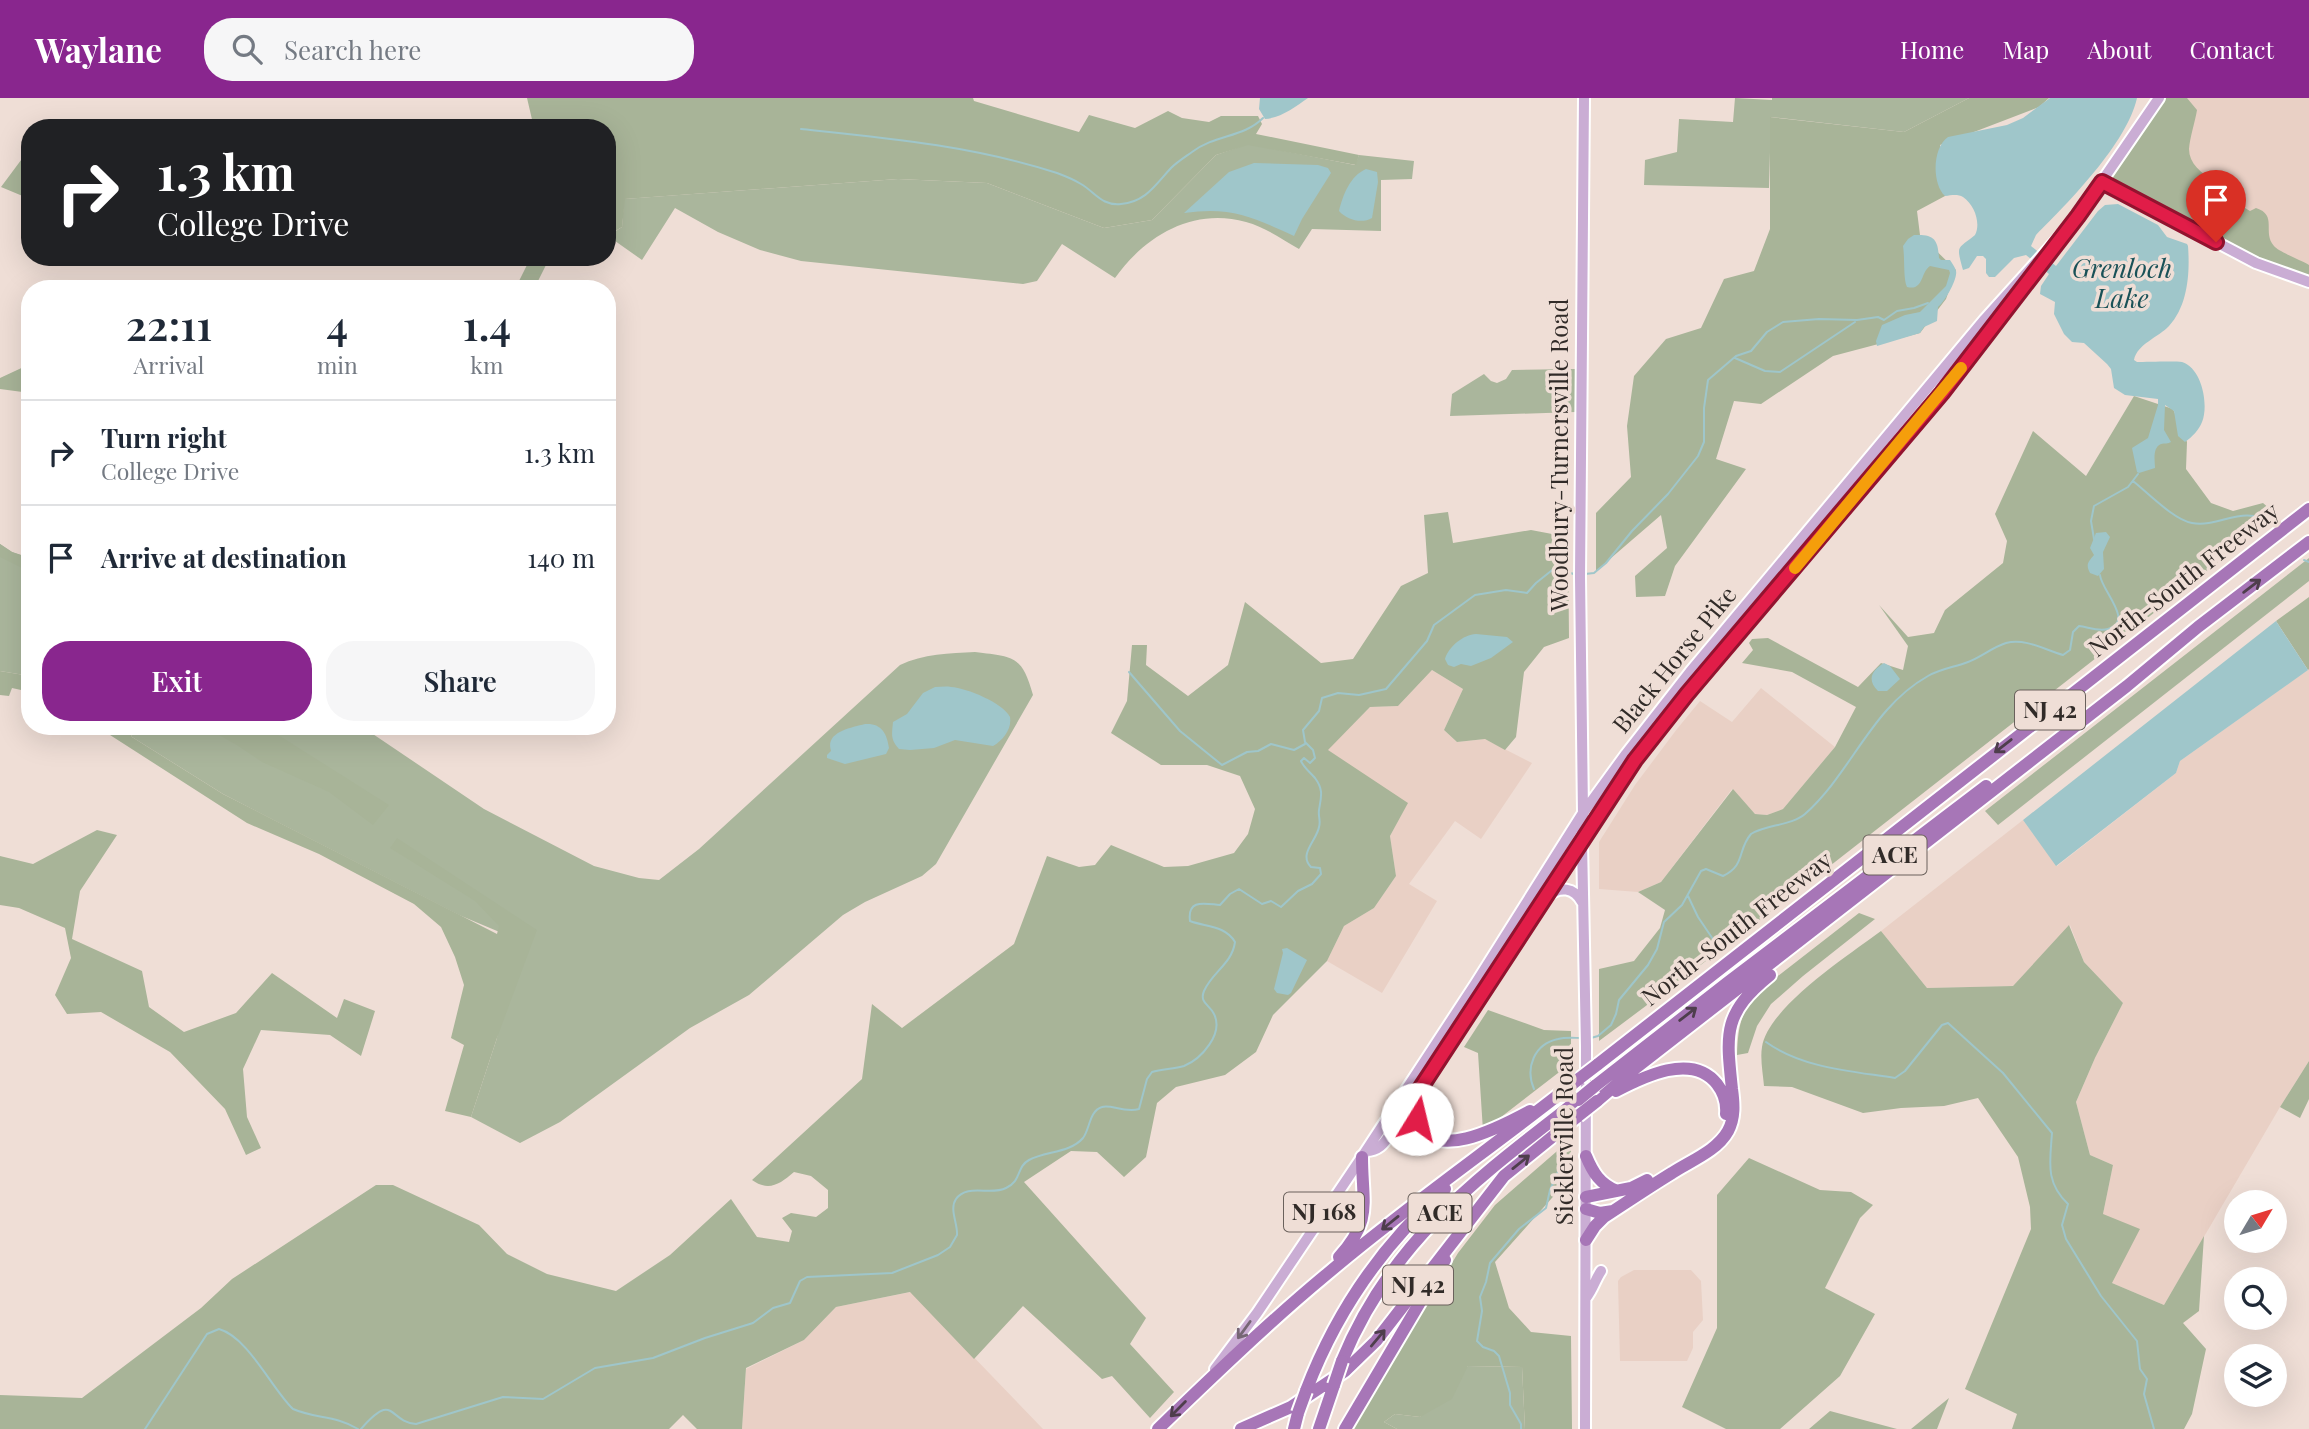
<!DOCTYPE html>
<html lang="en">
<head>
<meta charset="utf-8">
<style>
  body { margin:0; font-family:"Playfair Display",serif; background:#f6f6f7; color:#1f2937; height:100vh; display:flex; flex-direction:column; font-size:26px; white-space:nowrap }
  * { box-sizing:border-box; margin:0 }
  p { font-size:23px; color:#747a83 }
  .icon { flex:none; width:38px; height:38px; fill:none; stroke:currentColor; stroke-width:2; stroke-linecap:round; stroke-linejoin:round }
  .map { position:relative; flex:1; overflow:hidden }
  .side { position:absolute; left:21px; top:182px; width:595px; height:455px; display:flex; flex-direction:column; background:#fff; border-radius:28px; box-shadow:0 7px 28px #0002 }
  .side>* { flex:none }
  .banner { position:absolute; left:21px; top:21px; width:595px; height:147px; border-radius:28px; box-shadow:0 7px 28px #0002; background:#202124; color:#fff; overflow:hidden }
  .needle { width:46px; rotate:52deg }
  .buttons { position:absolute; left:2224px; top:1092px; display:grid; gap:14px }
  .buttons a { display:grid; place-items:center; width:63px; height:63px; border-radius:50%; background:#fff; box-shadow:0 7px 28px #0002; font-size:35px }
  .pin { position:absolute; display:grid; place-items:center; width:60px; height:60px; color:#fff; margin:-72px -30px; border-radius:50% 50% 50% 0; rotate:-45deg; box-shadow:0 0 7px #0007 }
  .pin .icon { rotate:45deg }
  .me { position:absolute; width:77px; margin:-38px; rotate:9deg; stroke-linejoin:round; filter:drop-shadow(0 0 5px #0008) }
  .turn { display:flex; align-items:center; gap:24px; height:147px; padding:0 21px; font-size:32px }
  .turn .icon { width:91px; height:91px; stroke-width:2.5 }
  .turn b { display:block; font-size:49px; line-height:60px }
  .eta { display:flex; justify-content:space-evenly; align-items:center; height:119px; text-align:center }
  .eta b { font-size:42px; font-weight:600; line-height:49px }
  .button { display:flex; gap:14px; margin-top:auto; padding:14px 21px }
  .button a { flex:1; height:80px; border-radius:28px; background:#89268e; color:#fff; font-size:28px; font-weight:600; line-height:80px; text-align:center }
  .button a+a { background:#f6f6f7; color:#1f2937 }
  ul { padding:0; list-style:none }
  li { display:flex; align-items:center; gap:21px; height:105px; padding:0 21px; border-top:2px solid #e0e1e3 }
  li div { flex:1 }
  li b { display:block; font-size:26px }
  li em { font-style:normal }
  header { display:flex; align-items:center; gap:42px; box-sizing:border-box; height:98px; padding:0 35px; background:#89268e; color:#fff }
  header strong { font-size:33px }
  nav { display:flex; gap:38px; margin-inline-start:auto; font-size:24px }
  .search { width:490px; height:63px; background:#f6f6f7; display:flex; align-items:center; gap:18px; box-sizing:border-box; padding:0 24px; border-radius:28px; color:#747a83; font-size:26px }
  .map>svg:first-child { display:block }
</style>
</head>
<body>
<header>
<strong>Waylane</strong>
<div class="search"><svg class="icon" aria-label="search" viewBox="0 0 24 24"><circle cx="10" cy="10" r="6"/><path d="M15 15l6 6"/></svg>Search here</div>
<nav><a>Home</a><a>Map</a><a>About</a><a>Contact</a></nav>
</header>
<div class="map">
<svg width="2309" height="1331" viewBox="0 0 2309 1331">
  <rect width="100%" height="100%" fill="#efded6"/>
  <path fill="#e9d0c5" d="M2159,0H2309V184L2102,84Z
    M2309,571V963L2280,1009L2164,1207L2112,1185L2103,1116L2113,1067L2090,1057L2076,1004L2095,960L2123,905L2084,864L2070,827L2013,888L1927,890L1881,833L2023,722L2057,768L2176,675L2180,663Z
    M1432,572L1463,591L1444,632L1457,644L1485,641L1532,665L1481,741L1455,723L1409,786L1437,803L1382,895L1327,863L1344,828L1374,810L1396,778L1390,738L1407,706L1327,652L1370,609L1398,608Z
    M1761,590L1835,649L1783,711L1767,717L1755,716L1732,691L1661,784L1638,794L1599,791V744L1635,687L1677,631L1700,603L1732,624Z
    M1634,1172H1691L1701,1183L1703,1222L1693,1234V1250L1687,1263H1620L1618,1183L1621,1179Z
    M911,1194L1043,1331H742L746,1271L804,1242L836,1209Z"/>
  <path fill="#aab69c" d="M1735,0L1772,2V0H1969L1904,34L1771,19L1769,90L1644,87L1645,62L1677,54L1679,21L1733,24Z
    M1248,46L1355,67L1359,57L1414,63L1412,81L1381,82V133L1312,131L1299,151C1283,142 1265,129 1246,124C1193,109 1145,138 1115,180L1062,146L1037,183L1023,186L801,163L760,152L718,134L675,110L642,162L608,138L622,129L624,101L898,81L987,85L1104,130L1152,122L1216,57Z
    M1575,271V314L1450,318L1452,296L1484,276L1491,283L1497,285L1506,281L1512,272Z
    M0,446L12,454L30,460V578L0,573Z
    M2309,460V483L1998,727L1985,713Z
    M975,554C1014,559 1022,557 1033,597L936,766L922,778L865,804L843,817L749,897L690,930L560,1024L520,1045L471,1019L497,940L509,838L459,817L223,696L132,639L127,628H361L484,711L594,768L639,780L659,782L699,751L900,567C923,556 950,555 975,554Z
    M1468,1268L1522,1269L1525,1331H1397L1384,1324L1395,1316L1420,1319Z"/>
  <path fill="#a8b498" d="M527,0H973L974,3L1079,34L1089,17L1135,30L1168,13L1182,20L1209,24L1221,18H1258L1262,26L1256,36L1359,57L1356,67L1248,47L1216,57L1152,122L1104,130L987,85L898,81L625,101L622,129L607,138V30H534Z
    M1969,0H2049L2039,9L1940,47L1945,98L1917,113L1920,137L1956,172L1946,201L1920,235L1833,258L1761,306L1734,303L1716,361L1746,371L1675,468L1665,498L1636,499L1635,478L1667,450L1661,417L1596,473V415L1631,379L1627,328L1634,278L1666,241L1701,230L1724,181L1754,173L1770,131V19L1904,34Z
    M2159,0H2187L2197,12C2195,24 2190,39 2189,51C2189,80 2238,89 2245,110L2250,113L2256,110C2278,117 2262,134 2274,148C2279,154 2301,162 2309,167V183L2284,177L2102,84Z
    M30,50V87L25,99L1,89Z
    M531,159H550L534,191H515Z
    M30,266V295L0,291V280Z
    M2134,298L2173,311L2187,344L2186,371L2211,405L2233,413L2263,405L2278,418L1758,824L1599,943V871L1634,863L1660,830L1665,812L1638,794L1661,784L1733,691L1755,716L1767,717L1783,711L1835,649L1856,609L1792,574L1742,565L1753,552L1749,545L1752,541L1768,540L1858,589L1881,565L1903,572L1908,548L1879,507L1908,539L1934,535L1945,512L2003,465L2007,443L1995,416L2033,333L2086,378Z
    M1448,414L1453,445L1531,432L1568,439L1569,540L1544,549L1524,574L1516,639L1505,652L1485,641L1457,644L1444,632L1463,591L1432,572L1398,608L1370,609L1328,652L1408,705L1390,738L1396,778L1374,810L1344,828L1327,863L1273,917L1256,954L1225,977L1176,989L1157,1005L1146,1059L1124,1079L1097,1054L1071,1053L1024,1084L1146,1220L1130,1246L1174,1294L1150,1320L1112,1278L1102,1281L1023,1208L974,1261L910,1194L836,1209L804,1242L746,1270L742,1331H697L683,1317L669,1331H0V1297L82,1300L201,1210L232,1181L376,1087H393L479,1127L507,1156L547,1176L616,1193L670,1157L731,1101L757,1139L789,1144L792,1133L782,1120L791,1115L816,1119L828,1110V1092L811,1078L794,1074C780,1086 769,1094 752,1082L862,981L872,906L902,930L1014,846L1047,758L1079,769L1095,767L1111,747L1164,769L1188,768L1234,755L1248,736L1255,711L1240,678L1207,667H1161L1111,635L1127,603L1132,547H1147L1146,567L1188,598L1228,567L1245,504L1321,565L1353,561L1401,488L1428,475L1424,417Z
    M0,446L12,454L30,460V474L0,459Z
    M2309,499V571L2308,572L2276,523Z
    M0,573L30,578V594L12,590L9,598L0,597Z
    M96,628H127L132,639L223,696L497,836L499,828L475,803L390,750L397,740L537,832L497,940L471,1019L445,1013L464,947L451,940L464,887L455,859L441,829L414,806L319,756L247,725Z
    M203,628H264L389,707L373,727L329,694L262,664L235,646Z
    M97,732L117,737L80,793L72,841L142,873L149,909L184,934L236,915L272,875L337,920L344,901L375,913L361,958L330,937L261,932L243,971L247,1019L261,1050L246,1057L225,1011L170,954L101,914L67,916L55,897L71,860L65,830L19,810L0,807V758L33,766Z
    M1859,815L1875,821L1803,878L1771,906L1757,928L1748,955L1737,957C1738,930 1740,917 1756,895Z
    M2069,827L2084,864L2123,905L2095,960L2076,1004L2090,1057L2113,1067L2103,1116L2140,1131L2112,1185L2164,1207L2204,1138L2199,1213L2183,1225L2206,1251L2192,1316L2184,1331H2012L2017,1316L1965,1291L2031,1131L2030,1109L2018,1059L1978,1000L1944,1008L1901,1010L1863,1015L1792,989L1764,988C1763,976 1760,961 1762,949C1768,909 1849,857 1881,833L1927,890L2013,888Z
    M1488,912L1544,932L1571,933V965L1483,1033L1478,955L1464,949Z
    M2309,963V1001L2300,1020L2280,1009Z
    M1571,1041V1095L1559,1092L1495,1164L1509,1210L1531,1234L1571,1238L1572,1331H1525L1522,1269L1468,1268L1452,1301L1420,1319L1395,1316L1384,1324L1397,1331H1352L1458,1155L1495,1107Z
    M1749,1060L1820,1092L1851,1094L1873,1107L1860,1120L1825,1190L1875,1216L1840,1278L1780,1331H1726L1682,1309L1717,1230V1097Z
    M1949,1300L1937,1331H1911Z
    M1830,1313L1897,1331H1809Z"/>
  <path fill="#9fc6ca" d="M1260,0H1308C1295,9 1281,20 1265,21L1259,11Z
    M2050,0H2137C2127,45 2069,104 2036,137L2031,148L2056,168L2098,113L2105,107L2118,106L2158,127L2167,139L2187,146L2188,148C2190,175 2188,207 2169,228C2159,239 2137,246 2134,262L2137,264C2146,264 2175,263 2182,264C2202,270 2209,307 2202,324C2199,332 2192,339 2185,344L2178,338L2174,313L2165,307L2164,332L2171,344C2168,346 2165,345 2161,346C2152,350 2155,363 2155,370L2139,375L2137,374L2132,350L2148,340L2158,307V301L2125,297L2114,290L2111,271L2107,266L2084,245L2072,244L2064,236L2054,216L2055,204L2040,196L2041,188L2049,176L2026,157L2014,160L1995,179H1989L1986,175V161L1983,158H1977L1969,170L1963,172C1956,146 1957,152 1975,137C1981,126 1975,107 1963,99C1958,96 1952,97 1945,98C1932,86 1932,50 1948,39L2007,27L2023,20Z
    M1254,65L1318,67L1328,70L1331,75L1302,121L1294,138C1252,119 1231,108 1184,115L1229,74Z
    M1366,71L1377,74L1378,84L1372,120C1362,126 1347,122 1339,113C1343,97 1350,78 1366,71Z
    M1914,137C1934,136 1938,141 1939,160L1941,162H1950C1952,165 1955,169 1956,173C1958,181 1944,205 1938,209L1937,223L1924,229L1920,235L1877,248L1876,243L1882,227L1905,217L1920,214L1946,188L1950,175L1949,172L1930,168C1920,175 1924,193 1907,189C1903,181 1905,160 1903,148L1908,141Z
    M2106,434L2110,439L2103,454L2104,471L2098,478L2090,475C2085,466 2089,463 2094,457L2090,450L2096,435Z
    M2276,523L2308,572L2180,663L2176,675L2056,768L2023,722Z
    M1476,536L1507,539L1513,544L1491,560L1471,568L1461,566L1454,569L1448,567L1445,561C1449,548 1463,537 1476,536Z
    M1884,565L1890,568L1900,581L1887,593H1878C1867,582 1871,573 1884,565Z
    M935,589C940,589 946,588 951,589C967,590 1003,605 1010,619C1012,631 1003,642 993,648L955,642L934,650L910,652L899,651C890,641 892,636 893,624L907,616L923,595Z
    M865,626C882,625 887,636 889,650L886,656L845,666L827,660V657L831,653C825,634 850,630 865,626Z
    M1287,850L1307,862L1291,895L1288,897L1277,895L1274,891L1283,855L1282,851Z"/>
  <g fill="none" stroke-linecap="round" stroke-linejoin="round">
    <path stroke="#9fc6ca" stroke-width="2" d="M801,31C887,40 974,48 1057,75C1065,78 1073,81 1081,86C1096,95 1102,108 1121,106C1146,104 1156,86 1171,70C1177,64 1185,59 1192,54C1216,36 1243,40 1263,20
      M1735,260L1765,273L1780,274L1855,224
      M2133,383C2148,395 2174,422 2192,425C2221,430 2242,405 2273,426
      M2094,441L2091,423L2094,408L2128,389L2138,376
      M2304,462L2309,464
      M1585,476L1594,475L1606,465L1632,433L1668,396L1698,358L1704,344V310L1708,282L1736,258L1751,253L1767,234L1783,224L1819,221L1857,222L1878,219L1884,222L1897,213L1914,210L1928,205
      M1129,574L1180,633L1222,667L1247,654L1258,653L1271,646L1294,652L1305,646
      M1688,798L1698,819L1721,853
      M1591,940L1598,938L1611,927L1616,916L1619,902L1648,867L1657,851L1664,824L1682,807L1701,773L1706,771L1723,778C1746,767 1737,752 1751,736C1767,726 1791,728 1805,716C1852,674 1871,610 1928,578C1940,571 1955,569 1968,564C1981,559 1993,549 2006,545C2026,540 2045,552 2063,557L2070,552L2073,534L2079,528C2088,529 2098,534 2108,531C2135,524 2101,492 2100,477
      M1766,944C1802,970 1851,973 1895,980L1905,973L1942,927L1948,925L2003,975L2052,1035C2050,1064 2045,1084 2068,1106L2062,1127L2066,1141L2101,1198L2137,1243L2140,1271L2147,1281L2144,1296L2154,1331
      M1534,991C1525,970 1534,946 1558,941C1566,939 1574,940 1582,940
      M145,1331L207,1236L219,1231C248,1239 272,1291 293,1311C316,1321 335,1317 358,1331
      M361,1331C395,1292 388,1324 416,1326L503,1299L543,1301L595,1270L653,1260L705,1240L753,1225L773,1210L790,1205L800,1183L807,1179L892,1175L938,1157L950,1149L957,1137C958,1126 949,1111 956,1101C967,1085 991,1098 1006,1090C1022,1083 1016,1069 1029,1062C1046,1053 1070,1055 1083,1040C1090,1031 1089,1013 1102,1009C1111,1006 1124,1015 1139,1011L1147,981L1152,974C1162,971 1174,971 1184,968C1201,961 1224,936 1214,916C1210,907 1199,905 1204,893C1212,874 1232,866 1235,844C1225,827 1205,829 1190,823C1187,800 1206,806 1220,807L1230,796L1239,791L1262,806L1271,803L1281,809L1298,793L1312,786L1321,776L1320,770L1311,769C1298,756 1317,742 1319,729C1321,723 1318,718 1319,712C1321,699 1324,692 1315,680C1310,674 1304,670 1301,663L1304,660L1310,665L1315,660L1313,652L1305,644L1303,632L1319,613L1322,600L1338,595L1359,597L1386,591L1427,543L1434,527L1475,497L1506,492L1527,495L1536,485L1556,469L1576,477
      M1521,1331V1326L1510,1307V1295L1499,1258L1494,1253L1483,1249L1477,1243L1482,1213L1480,1199L1486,1184L1490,1165L1519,1131L1546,1110L1550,1092L1561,1067L1558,1054"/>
    <g stroke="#fff" stroke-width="14">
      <path id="major" d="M1584,0L1580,479L1583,715L1582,744L1586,948L1585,1331
        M2102,84L2256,165L2309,184
        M1547,798C1560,788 1574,789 1582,804
        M1366,1053C1381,1053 1385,1043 1394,1031L1635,662L1698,583L1942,295L2022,191
        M1586,1200C1593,1191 1595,1182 1601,1173
        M1215,1271L1257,1215L1362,1059L1476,885L1583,715L1626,656L1690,574L1985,221L2078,118L2159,0"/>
    </g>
    <g stroke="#fff" stroke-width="16">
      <path id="highway" d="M1597,967L2309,411
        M1595,988L1727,885L1986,688
        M1616,993C1643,979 1692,954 1717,986C1724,995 1727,1005 1726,1016
        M1416,997C1416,1004 1415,1012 1416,1019C1428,1069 1504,1027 1530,1013
        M1597,1003L1637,969L2127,588L2198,529L2309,444
        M1586,1058C1593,1075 1600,1086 1617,1093
        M1586,1099L1631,1090L1647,1082
        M1586,1111L1600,1115L1613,1113
        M1586,1142L1595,1128L1604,1119C1627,1104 1649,1089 1672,1075C1690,1063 1717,1053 1728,1033C1735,1020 1734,1006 1732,991C1726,935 1723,915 1770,877
        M1339,1159C1373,1122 1362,1105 1362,1059
        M1342,1263C1392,1141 1478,1080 1578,1002
        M1306,1293C1336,1214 1382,1147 1445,1091
        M1158,1331C1213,1278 1268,1225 1327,1176C1408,1107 1496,1047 1580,980
        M1241,1331L1291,1309L1345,1273L1376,1243L1504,1078L1578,1018
        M1294,1331L1298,1315
        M1319,1331L1334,1287
        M1345,1331L1445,1162"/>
    </g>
    <use href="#major" stroke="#caadd4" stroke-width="10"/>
    <use href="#highway" stroke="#a776b7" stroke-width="12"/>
    <g stroke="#fff" stroke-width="16" stroke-linecap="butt">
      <path id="highway-bridge" d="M1580,980L1597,967
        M1578,1002L1595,988
        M1578,1018L1597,1003
        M1334,1287L1342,1263
        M1298,1315L1306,1293"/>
    </g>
    <use href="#highway-bridge" stroke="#a776b7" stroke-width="12"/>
  </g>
  <defs><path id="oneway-shaft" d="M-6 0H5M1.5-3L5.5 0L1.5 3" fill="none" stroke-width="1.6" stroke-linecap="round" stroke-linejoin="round" transform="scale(1.75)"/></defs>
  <g stroke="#4e3e4c">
    <use href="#oneway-shaft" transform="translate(2252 488) rotate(-37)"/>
    <use href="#oneway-shaft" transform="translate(2003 648) rotate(142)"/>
    <use href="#oneway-shaft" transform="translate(1688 916) rotate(-38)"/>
    <use href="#oneway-shaft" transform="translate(1521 1064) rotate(-39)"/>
    <use href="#oneway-shaft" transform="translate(1390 1125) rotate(141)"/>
    <use href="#oneway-shaft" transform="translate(1378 1240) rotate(-50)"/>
    <use href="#oneway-shaft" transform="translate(1178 1311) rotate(135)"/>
  </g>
  <use stroke="#766675" href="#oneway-shaft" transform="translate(1244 1232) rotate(126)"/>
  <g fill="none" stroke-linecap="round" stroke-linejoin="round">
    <g stroke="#92132f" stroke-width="18">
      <path id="route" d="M1417,1021L1416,997L1635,662L1687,596L1942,295L2078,118L2102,84L2216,144"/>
    </g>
    <use href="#route" stroke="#e11d48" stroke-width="12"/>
    <path stroke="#f59e0b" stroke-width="12" d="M1795,470L1961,270"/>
  </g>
  <g text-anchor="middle" stroke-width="7" stroke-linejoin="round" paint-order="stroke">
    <g fill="#efded6" stroke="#6a615c" stroke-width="2">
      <rect x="2015" y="592.5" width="70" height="39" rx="5"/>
      <rect x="1863.5" y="737.5" width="63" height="39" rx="5"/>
      <rect x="1284" y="1094.5" width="80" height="39" rx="5"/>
      <rect x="1408.5" y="1095.5" width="63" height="39" rx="5"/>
      <rect x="1383" y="1167.5" width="70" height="39" rx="5"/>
    </g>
    <g font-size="23" font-weight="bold" fill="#312b28">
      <text x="2050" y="620">NJ 42</text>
      <text x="1895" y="765">ACE</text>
      <text x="1324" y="1122">NJ 168</text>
      <text x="1440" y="1123">ACE</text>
      <text x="1418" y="1195">NJ 42</text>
    </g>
    <g font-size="24" fill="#312b28" stroke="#efded6">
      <text transform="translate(1560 357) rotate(-90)" y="8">Woodbury-Turnersville Road</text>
      <text transform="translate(2184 482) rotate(-38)" y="8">North-South Freeway</text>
      <text transform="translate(1675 562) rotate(-51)" y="8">Black Horse Pike</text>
      <text transform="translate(1737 831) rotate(-38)" y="8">North-South Freeway</text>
      <text transform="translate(1565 1038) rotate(-90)" y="8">Sicklerville Road</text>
    </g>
    <g font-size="26" font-style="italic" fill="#195157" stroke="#efded6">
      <text x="2122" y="180">Grenloch<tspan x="2122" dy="30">Lake</tspan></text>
    </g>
  </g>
</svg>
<div class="buttons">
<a><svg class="needle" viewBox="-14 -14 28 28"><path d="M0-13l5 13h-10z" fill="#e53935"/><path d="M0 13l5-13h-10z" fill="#747a83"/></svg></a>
<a><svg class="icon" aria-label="search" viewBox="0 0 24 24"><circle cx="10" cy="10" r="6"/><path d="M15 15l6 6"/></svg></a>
<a><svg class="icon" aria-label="layers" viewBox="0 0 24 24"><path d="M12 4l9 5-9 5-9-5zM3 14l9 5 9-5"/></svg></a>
</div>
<div class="pin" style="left:2216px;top:144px;background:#d93025"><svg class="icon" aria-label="arrive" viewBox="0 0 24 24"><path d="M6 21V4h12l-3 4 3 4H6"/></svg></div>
<svg class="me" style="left:1417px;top:1021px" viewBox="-20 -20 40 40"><circle r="19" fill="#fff"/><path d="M0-13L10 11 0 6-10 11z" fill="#e11d48"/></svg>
<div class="banner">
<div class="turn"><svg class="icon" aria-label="right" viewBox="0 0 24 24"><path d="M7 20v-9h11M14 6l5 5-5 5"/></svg><div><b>1.3 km</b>College Drive</div></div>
</div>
<section class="side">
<div class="eta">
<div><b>22:11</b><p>Arrival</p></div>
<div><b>4</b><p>min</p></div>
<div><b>1.4</b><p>km</p></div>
</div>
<ul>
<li><svg class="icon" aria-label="right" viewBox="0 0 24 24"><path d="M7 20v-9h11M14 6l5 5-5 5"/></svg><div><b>Turn right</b><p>College Drive</p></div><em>1.3 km</em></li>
<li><svg class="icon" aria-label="arrive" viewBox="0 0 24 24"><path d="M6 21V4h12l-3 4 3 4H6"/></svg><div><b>Arrive at destination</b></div><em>140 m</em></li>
</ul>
<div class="button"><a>Exit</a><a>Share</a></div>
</section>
</div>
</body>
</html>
